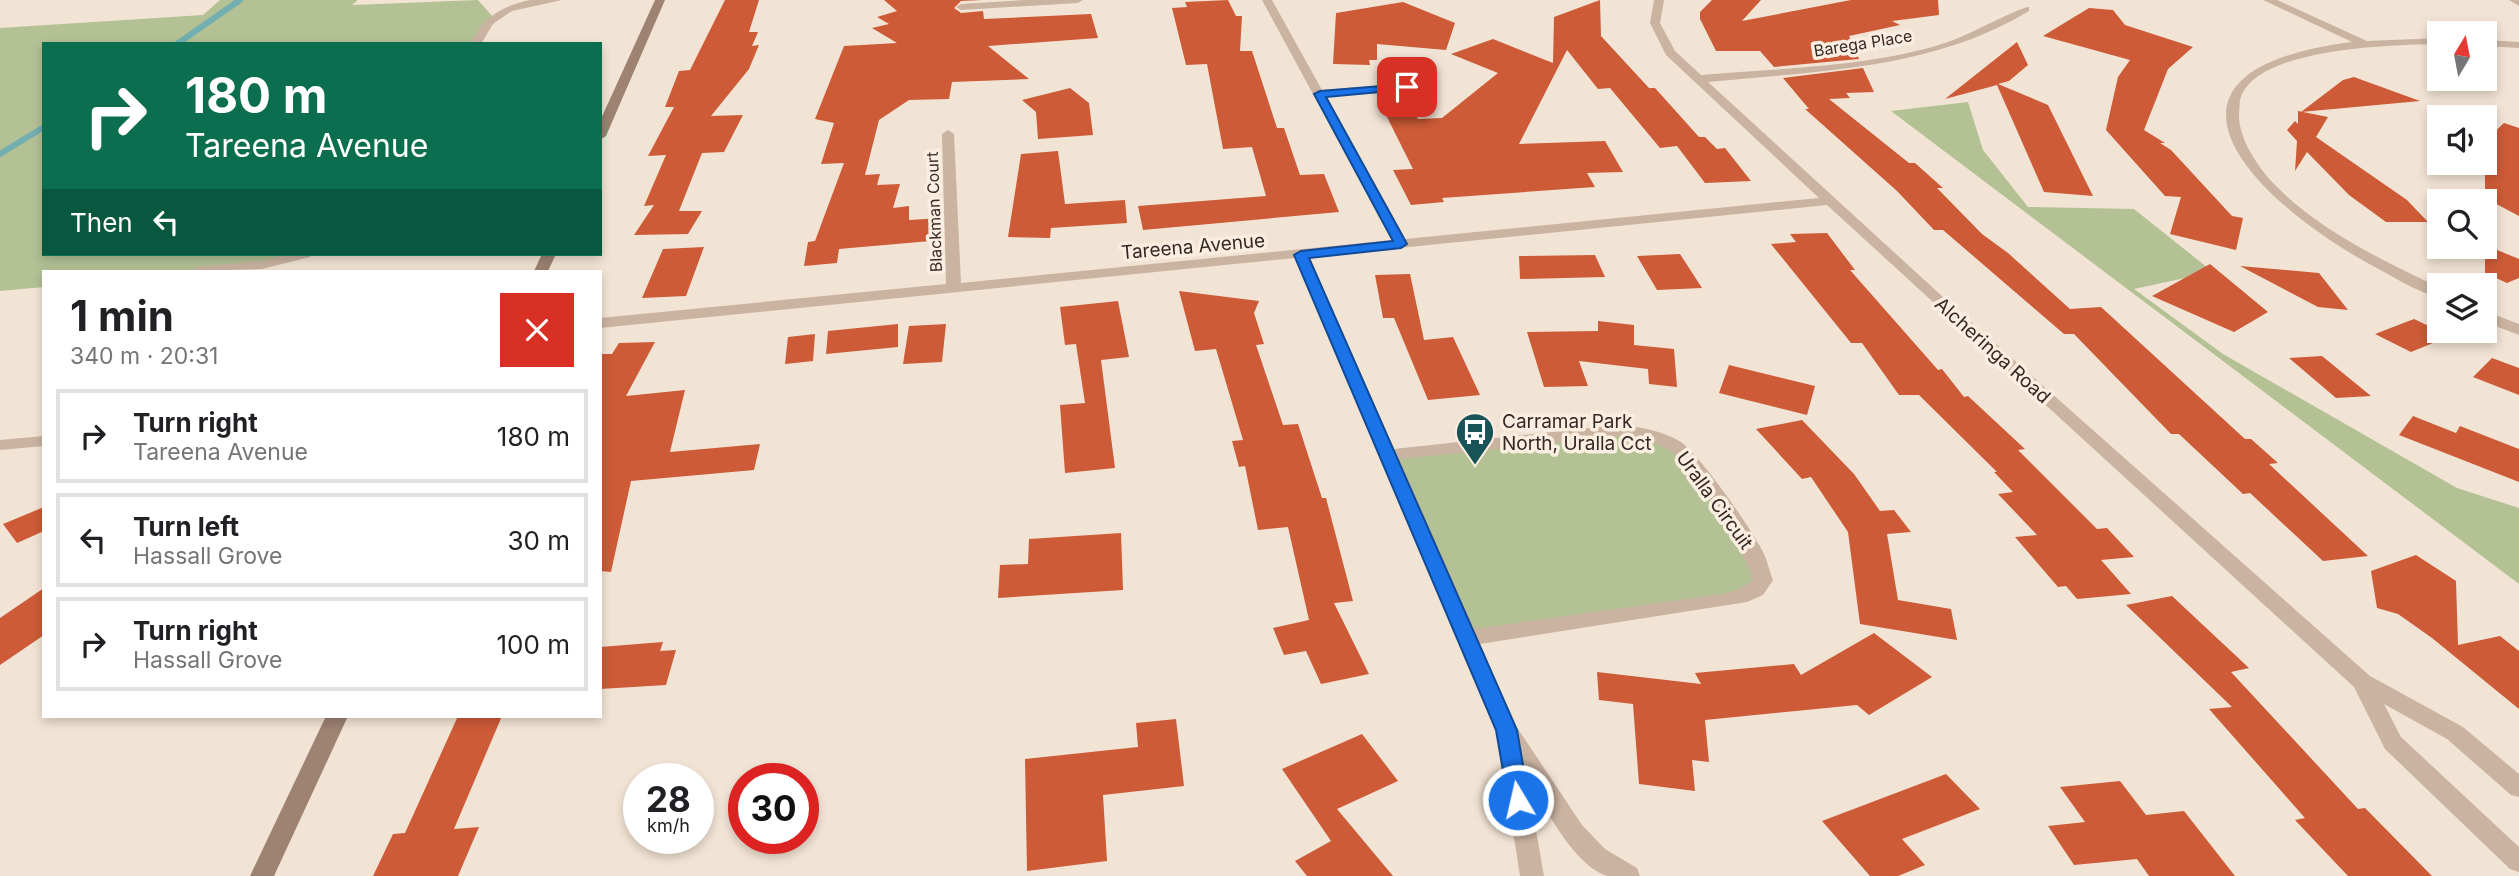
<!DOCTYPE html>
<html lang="en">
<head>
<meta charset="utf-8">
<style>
  body { margin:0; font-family:Inter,sans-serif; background:#f2f2f2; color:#202124; height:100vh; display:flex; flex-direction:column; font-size:26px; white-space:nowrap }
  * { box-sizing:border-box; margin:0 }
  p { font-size:23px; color:#757577 }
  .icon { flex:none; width:38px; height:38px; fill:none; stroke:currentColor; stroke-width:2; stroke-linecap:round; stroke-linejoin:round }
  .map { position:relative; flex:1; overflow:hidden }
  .side { position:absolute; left:42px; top:270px; width:560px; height:448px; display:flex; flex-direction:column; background:#fff; border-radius:0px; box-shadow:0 4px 10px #0003 }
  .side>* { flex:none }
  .top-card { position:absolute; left:42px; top:42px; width:560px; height:214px; border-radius:0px; box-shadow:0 4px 10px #0003; background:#0b6e4f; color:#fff; overflow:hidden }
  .needle { width:46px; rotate:10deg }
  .fabs { position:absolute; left:2427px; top:21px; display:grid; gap:14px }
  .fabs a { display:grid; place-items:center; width:70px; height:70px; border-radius:0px; background:#fff; box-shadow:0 4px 10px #0003; font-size:35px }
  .speed { position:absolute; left:623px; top:763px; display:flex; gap:14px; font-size:35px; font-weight:700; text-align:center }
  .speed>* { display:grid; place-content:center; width:91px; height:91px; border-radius:50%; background:#fff; box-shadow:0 4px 10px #0003; line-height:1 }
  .speed small { font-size:18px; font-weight:400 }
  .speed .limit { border:10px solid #d22; background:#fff; color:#111 }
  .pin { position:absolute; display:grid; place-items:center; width:60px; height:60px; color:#fff; margin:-30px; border-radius:14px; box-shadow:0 4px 10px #0006 }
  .me { position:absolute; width:77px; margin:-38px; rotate:351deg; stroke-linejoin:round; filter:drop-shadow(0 0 5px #0008) }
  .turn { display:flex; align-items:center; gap:24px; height:147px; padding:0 28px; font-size:32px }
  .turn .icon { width:91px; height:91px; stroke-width:2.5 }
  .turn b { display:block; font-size:49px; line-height:60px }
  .then { display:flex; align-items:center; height:66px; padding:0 28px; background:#0003; gap:14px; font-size:26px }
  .round { display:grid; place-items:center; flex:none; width:74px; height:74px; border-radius:0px; background:#f2f2f2 }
  .head { display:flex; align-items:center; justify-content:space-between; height:119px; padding:0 28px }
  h1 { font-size:42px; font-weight:700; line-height:52px }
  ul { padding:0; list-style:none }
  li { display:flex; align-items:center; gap:21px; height:94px; margin:0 14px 10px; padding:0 14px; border:4px solid #e0e0e0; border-radius:0px }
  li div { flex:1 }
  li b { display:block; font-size:26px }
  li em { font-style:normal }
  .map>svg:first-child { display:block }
</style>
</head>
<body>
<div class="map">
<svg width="2519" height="876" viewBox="0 0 2519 876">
  <rect width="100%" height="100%" fill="#f2e4d5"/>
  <path fill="#b3c195" d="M220,0H358L352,5L478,0L493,17L475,44H44V254H305C219,276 132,271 44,271V287L0,291V28L203,15Z
    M1968,102L1983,150L2028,207L2134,209L2213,272L2134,289L2223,354L2457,488L2519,508V584L1891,111Z
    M1608,431L1671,443L1753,551L1759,588L1466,638L1388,455Z"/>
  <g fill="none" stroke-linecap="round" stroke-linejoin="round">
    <path stroke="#73aeb0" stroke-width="6" d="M177,44L240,0
      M0,154L44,127"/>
  </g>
  <path fill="#cd5b37" d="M725,0H759L749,32H758L752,46L759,45L749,69L711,116L743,115L724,152L702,153L679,211H702L688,234L634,235L654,205L644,206L666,155L648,156L674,107H665L679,71L690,70Z
    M884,0H982L961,1L954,8L961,13L983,11L984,19L1091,14L1098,38L988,46L1029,79L952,82L949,99L909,100L879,120L865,175L880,174L877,185L900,184L893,208L909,206V220L942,218V240L839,249L837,263L804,266L808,242L815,241L844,163L821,164L834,123L815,119L844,46L897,43L872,28L889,24L877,17L897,11Z
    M1228,0L1236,16H1242L1240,51H1252L1277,128H1284L1300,175L1324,174L1339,212L1143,230L1138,206L1266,196L1252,147L1223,149L1207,64L1186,65L1172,8L1187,7L1185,2Z
    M1600,0L1601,36L1649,88H1655L1699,137H1705L1717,149L1725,148L1751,181L1705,183L1677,146L1660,148L1610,88L1598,89L1567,50L1519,144L1605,141L1623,172L1587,173L1595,187L1442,198L1444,202L1411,205L1393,170L1413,169L1386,115L1415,113L1418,119L1442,118L1498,73L1451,54L1493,39L1553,63L1554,17Z
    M1712,0H1761L1742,21L1851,0H1938L1939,15L1892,21L1900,25L1849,36L1859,59L1774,67L1760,51H1716L1700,19V12Z
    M1403,2L1455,23L1446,50L1377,44V60H1369L1370,65L1333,64L1336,13Z
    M2089,8L2113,10L2125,25L2193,47L2168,69L2144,130L2165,143H2160L2171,150L2232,216L2243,218L2236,250L2170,234L2181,197L2165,196L2106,130L2118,77L2130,60L2043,36Z
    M2017,42L2028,65L2009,81L1998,84L2048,105L2093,196L2044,192L1997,85L1945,99Z
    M1863,68L1874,92L1846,93L1850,98L1829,99L1909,163H1915L1943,188H1937L1982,234L2008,253L2070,309L2101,307L2245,439H2251L2278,463L2269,464L2368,556L2323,561L2250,493L2243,494L2179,434H2171L2074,334H2064L1943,230H1934L1897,191L1805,109H1809L1783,78Z
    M2354,77L2420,101L2301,112L2343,80Z
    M1070,88L1089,103L1093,135L1038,139L1036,112L1022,100Z
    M2298,111L2328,117L2316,137L2407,200L2428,222H2386L2349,195L2307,152L2295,171L2297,141L2287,130L2295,121L2298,124Z
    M2504,123L2519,128V216L2485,198V141Z
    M1058,151L1065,204L1125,200L1127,223L1051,228L1050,238L1008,237L1021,154Z
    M1827,233L1855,270H1850L1938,370L1942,369L1964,397L1968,396L2025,449L2018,450L2097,529L2107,528L2134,557L2101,560L2131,594L2077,599L2066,586L2058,587L2015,537L2037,535L1998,494L2013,492L1994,472H1997L1919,395H1899L1862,343H1851L1771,244L1796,242L1790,234Z
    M2485,245L2519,259V278L2507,283L2485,273Z
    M704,247L686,296L642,298L663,249Z
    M1680,254L1702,288L1657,290L1637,256Z
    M1595,255L1605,277L1520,279L1519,256Z
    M2210,264L2268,312L2234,332L2152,296Z
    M2240,266L2319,273L2348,310L2318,307Z
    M1410,274L1424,340L1453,337L1480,395L1428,400L1394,318H1383L1375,275Z
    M1179,291L1259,301L1254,313L1264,344L1256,345L1283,425L1298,424L1322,498H1326L1353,601L1334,603L1369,674L1321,684L1306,651L1284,655L1273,628L1309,620L1288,527L1258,530L1245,466L1239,467L1232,441L1243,440L1216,349L1195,351Z
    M1118,301L1129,357L1101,360L1115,468L1065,473L1060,405L1085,403L1076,344L1065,345L1060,307Z
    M2414,319L2450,336L2411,352L2375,334Z
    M1598,321L1634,325V345L1674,349L1677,387L1649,384L1648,369L1579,361L1588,386L1544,387L1527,332L1598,331Z
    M898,324V347L826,354L828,331Z
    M946,324L942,362L903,364L909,326Z
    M815,334L813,361L785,364L788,337Z
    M655,342L626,396L685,390L670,452L760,444L754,470L631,481L611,572L600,571V354H612L619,343Z
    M2322,356L2371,396L2336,398L2289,358Z
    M2492,358L2519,368V395L2473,377Z
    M1729,365L1815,386L1807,415L1719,393Z
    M2413,416L2456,433L2460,426L2519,449V482L2399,435Z
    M1802,420L1854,474L1880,511L1894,510L1911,532L1887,534L1898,600L1951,609L1957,640L1860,624L1848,532L1811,477L1802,479L1756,429Z
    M44,507V531L17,543L3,524Z
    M1121,533L1123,590L998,598L1000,565L1028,564L1029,539Z
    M2416,555L2456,581L2458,645L2500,636L2519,651V709L2432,638L2398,614L2377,608L2371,571Z
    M44,588V635L0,665V618Z
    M2172,596L2249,668L2231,672L2358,809L2365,808L2432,876H2348L2295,820L2305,818L2209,709L2232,707L2126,605Z
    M1874,633L1932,677L1869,715L1857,705L1705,720L1709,762L1692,760L1695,791L1639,784L1633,704L1599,700L1597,672L1701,684L1695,673L1794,664L1801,675Z
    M663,642L660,651L676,650L666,685L600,689V647Z
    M458,716H502L454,829L479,827L458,876H373L393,834L405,833Z
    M1176,719L1184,786L1103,795L1107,861L1027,871L1025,759L1138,747L1136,723Z
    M1362,734L1398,781L1337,809L1393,876H1307L1295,861L1331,841L1282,769Z
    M1946,774L1980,809L1902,839L1925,865L1898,876H1870L1822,821Z
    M2120,781L2146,815L2184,811L2235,876H2149L2137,859L2074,865L2048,826L2085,822L2060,787Z"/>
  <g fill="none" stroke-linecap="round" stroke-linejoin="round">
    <path fill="#cab3a1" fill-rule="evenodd" d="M530,0H562L512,11L493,24L481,44H470C483,18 501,6 530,0Z
      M1026,0H1083L1078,3L961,10L956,7L961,4Z
      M1262,0H1272L1322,90L1407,83L1413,87L1407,91L1326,97L1405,239L1819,198L1666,55L1650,23L1654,0H1664L1660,23L1675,51L1701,75C1780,68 1882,67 1956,39C1969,34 2023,6 2029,7V11C1932,70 1817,71 1708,82L1943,297L2370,676L2463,727L2519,774V797L2511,795L2447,739L2384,704L2401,737L2519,847V872L2510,869L2385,749L2354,687L1827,205L1309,257L1394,449L1608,426C1633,425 1659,429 1681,442C1700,455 1750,527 1762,550C1767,559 1769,570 1773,580L1763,595L1747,602L1480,644L1516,726L1582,825L1605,849L1637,868L1640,876C1631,876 1616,876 1607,876C1574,866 1545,807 1527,779L1544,876H1520L1498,734L1295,258L600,328V318L946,284L942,134L948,130L954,134L961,283L1392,240ZM1619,436C1640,437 1659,442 1676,455C1697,473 1747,554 1753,580L1738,590L1722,594L1474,629L1399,459Z
      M2509,0H2519V6Z
      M289,254H312L310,257L262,269L190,271L197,267L262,261Z
      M44,436V446L0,450V440Z"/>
    <path fill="#cab3a1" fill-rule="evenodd" d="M2263,0H2277L2367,41L2440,38V44C2395,45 2259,47 2241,97C2239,101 2240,109 2239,113C2238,138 2257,165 2273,183C2318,230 2382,260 2440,288V298C2417,292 2394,277 2373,266C2252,200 2124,71 2352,42Z
      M2485,40L2519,42V48L2485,46Z
      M2485,311L2519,324V335L2485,322Z"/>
    <path fill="#9e8272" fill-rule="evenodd" d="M655,0H665L606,136L600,140V121Z
      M542,254H556L548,271H534Z
      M326,716H348L274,876H250Z"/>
  </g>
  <path fill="#1a73e8" stroke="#114b97" stroke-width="2" d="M1407,84L1411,85V89L1326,97L1407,244L1401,248L1309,258L1517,730L1529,800L1526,806L1518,808L1511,806L1508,800L1496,730L1294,255L1301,251L1393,241L1314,94L1320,91Z"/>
  <defs>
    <g id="bus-pin" transform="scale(2.0125)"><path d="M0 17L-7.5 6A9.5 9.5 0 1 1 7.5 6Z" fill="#185357" stroke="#faeee1"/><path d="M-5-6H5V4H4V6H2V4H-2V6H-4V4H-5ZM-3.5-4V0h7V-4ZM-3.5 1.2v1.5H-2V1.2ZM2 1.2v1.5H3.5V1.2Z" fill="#fff"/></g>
  </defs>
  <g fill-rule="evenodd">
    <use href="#bus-pin" x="1475" y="432"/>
  </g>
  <g text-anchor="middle" stroke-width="7" stroke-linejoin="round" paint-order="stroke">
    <g font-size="16" fill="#342924" stroke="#faeee1">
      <text transform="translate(1863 43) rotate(-9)" y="6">Barega Place</text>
      <text transform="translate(934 212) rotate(-92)" y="6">Blackman Court</text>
    </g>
    <g font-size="19" fill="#342924" stroke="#faeee1">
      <text transform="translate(1193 246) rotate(-5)" y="7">Tareena Avenue</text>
      <text transform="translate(1993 350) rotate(42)" y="7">Alcheringa Road</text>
      <text transform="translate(1715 500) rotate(54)" y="7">Uralla Circuit</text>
    </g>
    <g font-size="19" fill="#342924" stroke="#faeee1" text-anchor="start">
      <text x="1502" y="428">Carramar Park<tspan x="1502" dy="22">North, Uralla Cct</tspan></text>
    </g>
  </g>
</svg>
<div class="fabs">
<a><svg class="needle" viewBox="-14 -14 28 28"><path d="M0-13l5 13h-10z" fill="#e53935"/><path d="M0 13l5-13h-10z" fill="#757577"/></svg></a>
<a><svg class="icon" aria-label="sound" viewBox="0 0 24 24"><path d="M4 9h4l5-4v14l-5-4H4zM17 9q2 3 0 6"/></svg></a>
<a><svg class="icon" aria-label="search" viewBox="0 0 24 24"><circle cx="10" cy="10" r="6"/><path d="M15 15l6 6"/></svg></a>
<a><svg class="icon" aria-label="layers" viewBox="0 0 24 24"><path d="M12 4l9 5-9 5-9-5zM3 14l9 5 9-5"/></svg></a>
</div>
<div class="speed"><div>28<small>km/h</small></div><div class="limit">30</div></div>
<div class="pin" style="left:1407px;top:87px;background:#d93025"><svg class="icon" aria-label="arrive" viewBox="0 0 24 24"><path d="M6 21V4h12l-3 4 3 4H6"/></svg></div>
<svg class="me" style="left:1518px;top:800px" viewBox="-20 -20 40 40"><circle r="17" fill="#1a73e8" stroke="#fff" stroke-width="3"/><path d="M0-11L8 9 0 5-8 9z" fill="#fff"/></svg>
<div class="top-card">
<div class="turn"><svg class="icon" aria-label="right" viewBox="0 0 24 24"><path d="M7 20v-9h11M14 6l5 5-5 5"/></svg><div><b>180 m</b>Tareena Avenue</div></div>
<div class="then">Then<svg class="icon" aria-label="left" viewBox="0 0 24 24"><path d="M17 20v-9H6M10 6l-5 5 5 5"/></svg></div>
</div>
<section class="side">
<div class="head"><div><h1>1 min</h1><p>340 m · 20:31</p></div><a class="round" style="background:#d93025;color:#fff"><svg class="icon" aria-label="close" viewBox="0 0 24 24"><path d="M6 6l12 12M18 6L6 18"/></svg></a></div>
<ul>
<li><svg class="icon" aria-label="right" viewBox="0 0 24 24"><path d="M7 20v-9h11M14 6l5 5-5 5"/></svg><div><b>Turn right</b><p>Tareena Avenue</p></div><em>180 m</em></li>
<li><svg class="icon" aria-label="left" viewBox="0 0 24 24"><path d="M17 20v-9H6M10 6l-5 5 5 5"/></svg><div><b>Turn left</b><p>Hassall Grove</p></div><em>30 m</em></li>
<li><svg class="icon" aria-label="right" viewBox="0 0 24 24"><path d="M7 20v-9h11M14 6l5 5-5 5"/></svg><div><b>Turn right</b><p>Hassall Grove</p></div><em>100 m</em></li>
</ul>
</section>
</div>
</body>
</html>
